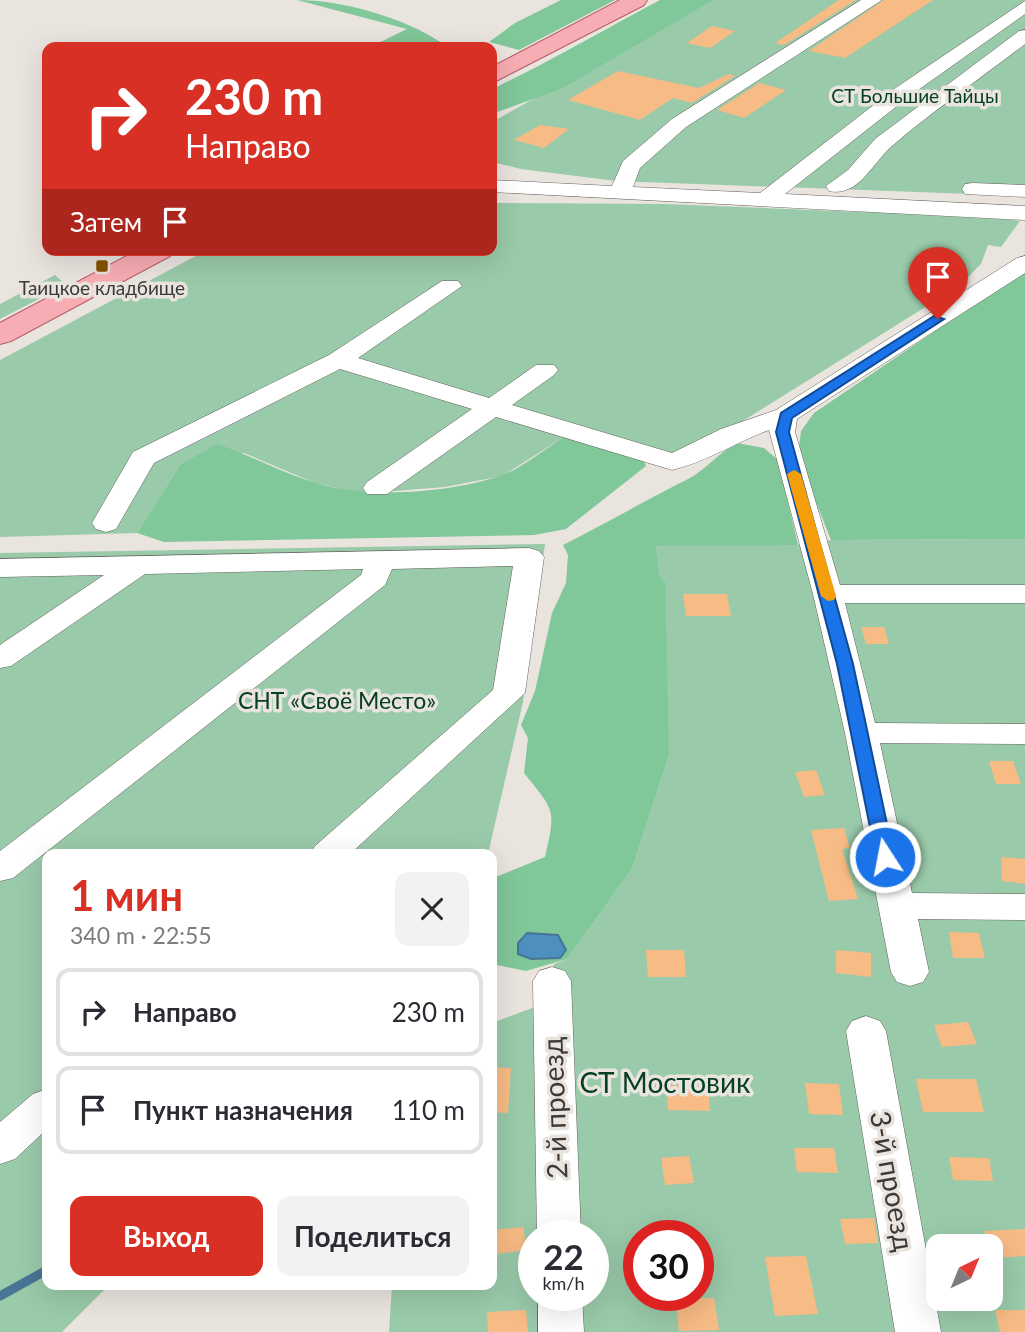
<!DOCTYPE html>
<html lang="ru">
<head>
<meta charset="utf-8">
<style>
  body { margin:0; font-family:Lato,sans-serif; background:#f2f2f3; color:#2b2b33; height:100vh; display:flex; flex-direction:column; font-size:26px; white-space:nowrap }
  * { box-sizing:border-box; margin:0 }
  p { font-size:23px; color:#7c7c81 }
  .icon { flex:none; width:38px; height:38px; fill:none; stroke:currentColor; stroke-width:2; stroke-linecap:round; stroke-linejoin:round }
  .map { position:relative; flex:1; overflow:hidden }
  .side { position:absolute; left:42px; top:849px; width:455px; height:441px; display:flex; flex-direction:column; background:#fff; border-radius:14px; box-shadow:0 7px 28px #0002 }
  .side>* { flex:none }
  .hud { position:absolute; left:42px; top:42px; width:455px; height:214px; border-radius:14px; box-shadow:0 7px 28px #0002; background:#d93025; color:#fff; overflow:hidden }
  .needle { width:46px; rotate:43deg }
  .fabs { position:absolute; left:926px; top:1234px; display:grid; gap:14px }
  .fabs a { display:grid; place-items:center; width:77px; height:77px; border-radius:14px; background:#fff; box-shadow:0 7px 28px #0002; font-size:35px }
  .speed { position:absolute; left:518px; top:1220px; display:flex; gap:14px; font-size:35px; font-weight:700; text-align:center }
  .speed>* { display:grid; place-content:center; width:91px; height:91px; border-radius:50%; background:#fff; box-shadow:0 7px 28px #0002; line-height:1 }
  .speed small { font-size:18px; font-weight:400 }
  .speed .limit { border:10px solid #d22; background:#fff; color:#111 }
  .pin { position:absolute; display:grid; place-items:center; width:60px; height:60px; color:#fff; margin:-72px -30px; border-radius:50% 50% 50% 0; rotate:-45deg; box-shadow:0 0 7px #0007 }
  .pin .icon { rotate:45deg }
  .me { position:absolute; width:77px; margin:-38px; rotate:349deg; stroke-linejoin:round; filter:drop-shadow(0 0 5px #0008) }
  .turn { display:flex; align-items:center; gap:24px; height:147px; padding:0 28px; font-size:32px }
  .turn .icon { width:91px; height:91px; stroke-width:2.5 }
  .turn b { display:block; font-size:49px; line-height:60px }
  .then { display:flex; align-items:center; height:66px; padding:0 28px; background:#0003; gap:14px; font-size:26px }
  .round { display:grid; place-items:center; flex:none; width:74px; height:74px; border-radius:14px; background:#f2f2f3 }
  .summary { display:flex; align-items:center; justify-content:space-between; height:119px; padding:0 28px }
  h1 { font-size:42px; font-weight:700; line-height:52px; color:#d93025 }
  .button { display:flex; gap:14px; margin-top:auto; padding:14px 28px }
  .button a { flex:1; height:80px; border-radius:14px; background:#d93025; color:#fff; font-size:28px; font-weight:700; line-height:80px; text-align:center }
  .button a+a { background:#f2f2f3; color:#2b2b33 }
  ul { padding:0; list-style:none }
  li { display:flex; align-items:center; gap:21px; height:88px; margin:0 14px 10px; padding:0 14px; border:4px solid #e1e1e2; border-radius:14px }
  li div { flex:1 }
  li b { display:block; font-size:26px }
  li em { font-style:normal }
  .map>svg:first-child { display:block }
</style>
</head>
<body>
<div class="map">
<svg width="1025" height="1332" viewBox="0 0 1025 1332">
  <rect width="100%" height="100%" fill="#eae4df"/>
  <path fill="#99caa9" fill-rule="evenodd" d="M711,0H1025V196L616,181L521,169L492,162V122Z
    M492,203L665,204L862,212L864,207L1005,213L1006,219L1020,221L1001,247L988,245L981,264L959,286L666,469L569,434L502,476L445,487L382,492L350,491L315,483L244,453L180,465L137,533L0,537V360L207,250H492Z
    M55,275L66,285L0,319V304Z
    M1025,539V1332H389L392,1285L492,1284V1023L535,1007L554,964L567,959L632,869L669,755L656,545H798L831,540ZM534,1236H593V1295H534ZM639,1236H698V1295H639ZM938,1246H990V1298H938Z
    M545,544L523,702L488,854H47V1284L109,1285L62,1332H0V553Z"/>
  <path fill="#80c799" d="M297,0C343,0 405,18 442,43L434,47H370L407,29Z
    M561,0H615L519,50L489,42L515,23Z
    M660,0H713L563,88L492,114V89C549,62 604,30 660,0Z
    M1025,270V539L831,540L798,457L801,431L814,413Z
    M569,434L644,461L646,466L566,529L534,535L164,542L137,533L180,465L217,444C250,455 282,473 316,483C368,499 449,493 500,476C521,469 549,446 569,434Z
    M737,443L764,448L778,460L798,545L656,546L659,576L665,582L669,755L632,869L567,959L526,971L492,964V885L496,877L545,857C556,808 555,812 524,773L528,738L521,725L535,691L552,613L566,583L568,555L563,545C605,524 646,500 688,479C706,470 719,452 737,443Z"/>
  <path fill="#4d8fbe" stroke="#487596" stroke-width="2" d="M527,933L558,935L566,950L560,958L531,959L518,954V943Z"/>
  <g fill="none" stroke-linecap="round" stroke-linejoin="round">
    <path stroke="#487596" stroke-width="9" d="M0,1296L47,1270"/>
  </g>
  <path fill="#f7bb85" d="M839,0H856L784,45L775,43Z
    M884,0H933L845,58L809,51Z
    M712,26L735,31L710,48L687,43Z
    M618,71L699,88L729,74L735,76L692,103L673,98L640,120L568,100Z
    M759,83L786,90L744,118L717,110Z
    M540,125L569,129L544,148L514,140Z
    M683,594H727L731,616H686Z
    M861,627H884L889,644H866Z
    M989,761H1013L1021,784H996Z
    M816,770L825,795L804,797L795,772Z
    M844,828L850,848L842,849L858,899L829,901L811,830Z
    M1001,857L1025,859V884L1002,881Z
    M949,932L979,933L985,958H953Z
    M646,950H684L686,977H648Z
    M836,950L871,953V977L836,973Z
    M968,1022L977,1044L942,1047L934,1025Z
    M492,1067L511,1068L508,1113L492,1112Z
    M916,1079H976L984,1112H923Z
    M805,1083L839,1084L843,1115L809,1114Z
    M667,1085L708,1086L710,1111L668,1110Z
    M794,1148H834L838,1173L797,1172Z
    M689,1156L694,1183L665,1185L661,1158Z
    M949,1157L989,1158L993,1181L953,1180Z
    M874,1218L878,1243L845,1244L840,1219Z
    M523,1227L527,1250L495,1254L492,1230Z
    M1025,1229V1256L993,1258L984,1231Z
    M806,1256L818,1314L775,1316L765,1257Z
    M714,1298L719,1330L679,1331L675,1299Z
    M526,1310L528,1332H488L487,1312Z
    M995,1310H1025V1332H1000Z"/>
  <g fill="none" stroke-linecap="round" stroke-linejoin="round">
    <g stroke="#65605c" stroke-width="1">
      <path id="minor" d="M861,0H882L686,127L640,168L633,187L760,193L897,87L1025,1V14L911,95L785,194L1025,206V220L492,192V180L612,186L623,161L672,119Z
        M1025,30V44C981,78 934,110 892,146C874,161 858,198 829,191L826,186L848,170L875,139L1019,31Z
        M973,183L1025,185V197L965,194L962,189L965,184Z
        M1025,256V273L797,419L795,432L840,585H1025V603H845L875,723L1025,724V744L880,743L912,893L1025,894V920L918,919L929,972L923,982L910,986L897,982L891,972L845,733L813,594L769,430C736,442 706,462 672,470L496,417L387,494H367L363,488L367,482L472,409L340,369L154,463L116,529L106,532L96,529L92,523L133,452L329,355L442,281H458L462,286L358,358L489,398L536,365H554L558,370L554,375L512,405L672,453L721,429L776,410L1017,258Z
        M529,548L539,551L544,557L525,693L350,854H310L315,846L493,690L513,566L392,569L385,585L13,878L0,881V851L361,575L363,569L145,574L11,666L0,668V645L104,575L0,577V559Z
        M552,967L565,971L571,981L581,1236H537L533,981L539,971Z
        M866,1016L880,1021L886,1031L941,1332H895L846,1031L852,1021Z
        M47,1089V1129L15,1159L0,1164V1122L33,1094Z
        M538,1295H582L584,1332H538Z"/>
    </g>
    <g stroke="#b35f67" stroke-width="2">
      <path id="major" d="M620,0H647L644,5L492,83V67Z
        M138,250H174L170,256L11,341L0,344V323Z"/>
    </g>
    <use href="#minor" fill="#fff" fill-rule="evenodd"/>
    <use href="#major" fill="#f8acb3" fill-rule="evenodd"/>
  </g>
  <path fill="#1a73e8" stroke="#114b97" stroke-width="2" d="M934,316L944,319L792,418L789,432L853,664L894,857L885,863L876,857L837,664L776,432L781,413Z"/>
  <path fill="#f59e0b" d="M794,470L801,474L836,596L834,600L828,601L821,596L787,474Z"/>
  <rect fill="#875200" stroke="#eae4df" stroke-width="2.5" x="95" y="259" width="14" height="14" rx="3.5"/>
  <g text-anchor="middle" stroke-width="7" stroke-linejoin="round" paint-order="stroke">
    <g font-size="19" fill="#054022" stroke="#eae4df">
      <text x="915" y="103">СТ Большие Тайцы</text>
    </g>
    <g font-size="19" fill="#3c3938" stroke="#eae4df">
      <text x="102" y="295">Таицкое кладбище</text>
    </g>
    <g font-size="23" fill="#054022" stroke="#eae4df">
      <text x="337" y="709">СНТ «Своё Место»</text>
    </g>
    <g font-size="28" fill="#054022" stroke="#eae4df">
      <text x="665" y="1093">СТ Мостовик</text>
    </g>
    <g font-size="28" fill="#3c3938" stroke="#eae4df">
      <text transform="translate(555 1108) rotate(-92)" y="10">2-й проезд</text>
      <text transform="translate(892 1181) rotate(80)" y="10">3-й проезд</text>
    </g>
  </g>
</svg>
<div class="fabs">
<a><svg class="needle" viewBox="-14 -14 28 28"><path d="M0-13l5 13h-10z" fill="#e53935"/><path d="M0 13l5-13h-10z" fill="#7c7c81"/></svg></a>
</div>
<div class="speed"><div>22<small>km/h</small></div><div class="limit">30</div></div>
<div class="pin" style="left:938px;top:319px;background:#d93025"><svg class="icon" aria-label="arrive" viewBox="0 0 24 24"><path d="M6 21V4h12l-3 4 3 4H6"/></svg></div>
<svg class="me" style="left:885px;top:857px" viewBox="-20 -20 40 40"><circle r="17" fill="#1a73e8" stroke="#fff" stroke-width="3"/><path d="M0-11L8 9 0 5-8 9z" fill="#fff"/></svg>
<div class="hud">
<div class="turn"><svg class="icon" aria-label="right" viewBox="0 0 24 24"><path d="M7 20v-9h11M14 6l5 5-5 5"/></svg><div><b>230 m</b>Направо</div></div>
<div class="then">Затем<svg class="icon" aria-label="arrive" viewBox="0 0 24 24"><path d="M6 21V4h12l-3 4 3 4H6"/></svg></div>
</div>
<section class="side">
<div class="summary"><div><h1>1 мин</h1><p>340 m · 22:55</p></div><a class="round"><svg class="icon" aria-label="close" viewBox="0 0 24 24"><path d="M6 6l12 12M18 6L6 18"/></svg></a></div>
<ul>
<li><svg class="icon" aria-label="right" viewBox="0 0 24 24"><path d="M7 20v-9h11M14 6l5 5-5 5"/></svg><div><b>Направо</b></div><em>230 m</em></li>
<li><svg class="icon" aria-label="arrive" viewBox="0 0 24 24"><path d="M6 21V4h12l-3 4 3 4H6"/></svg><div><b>Пункт назначения</b></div><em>110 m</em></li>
</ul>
<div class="button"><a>Выход</a><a>Поделиться</a></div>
</section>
</div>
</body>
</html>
